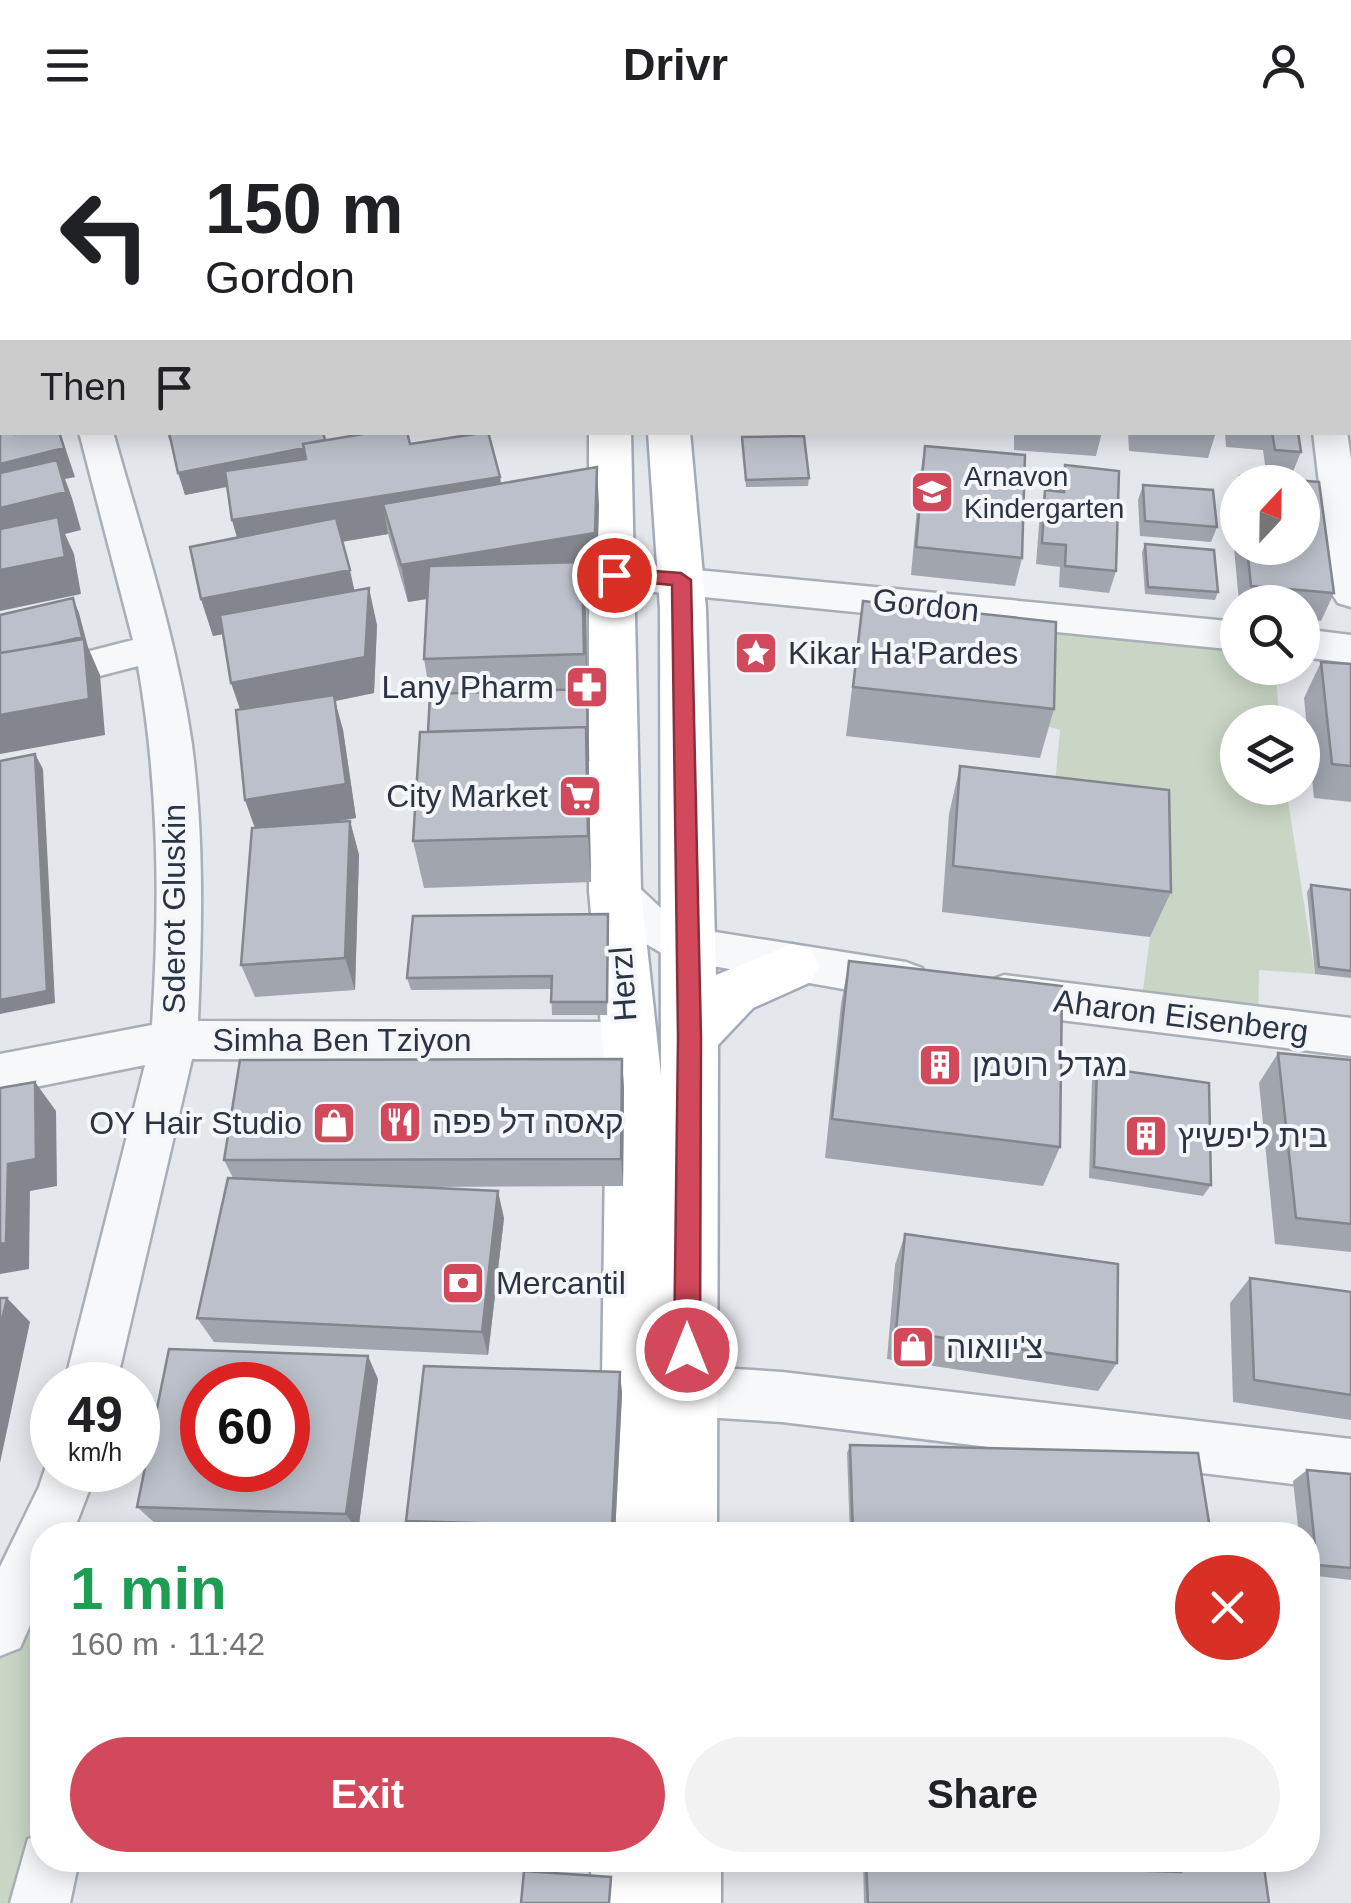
<!DOCTYPE html>
<html lang="en">
<head>
<meta charset="utf-8">
<style>
  body { margin:0; font-family:Arial,"Noto Sans Hebrew",sans-serif; background:#f2f2f2; color:#202124; height:100vh; display:flex; flex-direction:column; font-size:38px; white-space:nowrap }
  * { box-sizing:border-box; margin:0 }
  p { font-size:32px; color:#757577 }
  .icon { flex:none; width:55px; height:55px; fill:none; stroke:currentColor; stroke-width:2; stroke-linecap:round; stroke-linejoin:round }
  .map { position:relative; flex:1; overflow:hidden }
  .sheet { position:absolute; left:30px; top:1392px; width:1290px; height:350px; display:flex; flex-direction:column; background:#fff; border-radius:40px; box-shadow:0 5px 25px #0003 }
  .sheet>* { flex:none }
  .hud { position:absolute; left:0px; top:0px; width:1352px; height:305px; box-shadow:0 5px 25px #0003; background:#fff; color:#202124; overflow:hidden }
  .needle { width:65px; rotate:22deg }
  .tools { position:absolute; left:1220px; top:335px; display:grid; gap:20px }
  .tools a { display:grid; place-items:center; width:100px; height:100px; border-radius:50%; background:#fff; box-shadow:0 5px 25px #0003; font-size:50px }
  .speed { position:absolute; left:30px; top:1232px; display:flex; gap:20px; font-size:50px; font-weight:700; text-align:center }
  .speed>* { display:grid; place-content:center; width:130px; height:130px; border-radius:50%; background:#fff; box-shadow:0 5px 25px #0003; line-height:1 }
  .speed small { font-size:25px; font-weight:400 }
  .speed .limit { border:15px solid #d22; background:#fff; color:#111 }
  .pin { position:absolute; display:grid; place-items:center; width:85px; height:85px; color:#fff; margin:-42px; border:5px solid #fff; border-radius:50%; box-shadow:0 2px 10px #0007 }
  .me { position:absolute; width:110px; margin:-55px; rotate:0deg; stroke-linejoin:round; filter:drop-shadow(0 0 8px #0008) }
  .turn { display:flex; align-items:center; gap:35px; height:210px; padding:0 40px; font-size:45px }
  .turn .icon { width:130px; height:130px; stroke-width:2.5 }
  .turn b { display:block; font-size:70px; line-height:85px }
  .then { display:flex; align-items:center; height:95px; padding:0 40px; background:#0003; gap:20px; font-size:38px }
  .round { display:grid; place-items:center; flex:none; width:105px; height:105px; border-radius:52px; background:#f2f2f2 }
  .head { display:flex; align-items:center; justify-content:space-between; height:170px; padding:0 40px }
  h1 { font-size:60px; font-weight:600; line-height:75px; color:#1e9e55 }
  .cta { display:flex; gap:20px; margin-top:auto; padding:20px 40px }
  .cta a { flex:1; height:115px; border-radius:60px; background:#d1495b; color:#fff; font-size:40px; font-weight:600; line-height:115px; text-align:center }
  .cta a+a { background:#f2f2f2; color:#202124 }
  header { display:flex; justify-content:space-between; align-items:center; height:130px; padding:0 40px; background:#fff; font-size:45px; font-weight:600 }
  .map>svg:first-child { display:block }
</style>
</head>
<body>
<header><svg class="icon" aria-label="menu" viewBox="0 0 24 24"><path d="M4 6h16M4 12h16M4 18h16"/></svg>Drivr<svg class="icon" aria-label="person" viewBox="0 0 24 24"><circle cx="12" cy="8" r="4"/><path d="M4 21q1-7 8-7t8 7"/></svg></header>
<div class="map">
<svg width="1351" height="1773" viewBox="0 0 1351 1773">
  <rect width="100%" height="100%" fill="#e4e7ec"/>
  <path fill="#c9d6c5" d="M1043,487L1237,506L1238,538H1275L1280,592H1238V658H1286L1315,844L1259,840L1258,896L1140,882L1150,807L1149,708L1051,696L1060,600L1040,594Z
    M8,1492L42,1493V1713L29,1773H0V1523Z"/>
  <g fill="none" stroke-linecap="round" stroke-linejoin="round">
    <g stroke="#a9aeb7" stroke-width="5">
      <path id="minor" d="M1275,0H1305V2H1276Z
        M0,80H2V101H0Z
        M1350,221H1351V241H1350Z
        M79,302H113C142,405 177,509 192,615C204,706 202,799 198,891L627,892L643,897L650,911L643,925L627,930L192,929L116,1255H64L145,935L0,964V924L152,895C160,774 159,656 138,536L65,555L51,551L46,541L51,531L133,510Z
        M1313,302H1347L1351,329V477L1338,473L1332,464Z
        M614,432L1238,492V520L614,458L524,474L511,470L505,461L511,452L524,448Z
        M1302,499L1351,505V533L1302,527Z
        M615,744L630,749L664,781L696,799L906,832L922,838L928,851L922,864L906,870L672,829L634,807L600,773L594,761L600,749Z
        M1004,845L1351,888V926L1004,883L988,877L982,864L988,851Z
        M687,1236L782,1242L1351,1309V1361L782,1292L687,1286L669,1279L661,1261L669,1243Z
        M51,1321L52,1340H97L72,1405H42V1468L20,1518L0,1526V1437L39,1357Z
        M42,1703V1730H79L70,1773H10L28,1709Z"/>
    </g>
    <g stroke="#a3abb8" stroke-width="5">
      <path id="major" d="M590,0H626V2H591Z
        M635,0H671V2H636Z
        M589,302H631L641,761L661,945L660,479L648,302H690L706,479L716,845L792,814L811,820L819,836L811,852L753,878L718,915L717,1405H600L606,952L589,761Z
        M592,1730H721V1773H589Z"/>
    </g>
    <use href="#minor" fill="#f7f8fa" fill-rule="evenodd"/>
    <use href="#major" fill="#fff" fill-rule="evenodd"/>
  </g>
  <path fill="#a1a5ae" d="M501,0H594V2H501Z
    M167,302L410,314L500,347L501,354L599,375L597,440L583,443L586,483L591,752L424,758L413,711L428,602L430,564L424,529L427,469L408,472L388,404L342,412L354,461L377,495L374,563L335,571L343,600L356,688L327,693L350,691L359,725L355,860L255,867L241,835L255,697L245,670L240,579L223,504L213,506L201,469L237,407L232,390L227,357L185,365L171,309L169,310Z
    M740,302H783L740,304Z
    M1014,302H1102L1096,326L1014,320Z
    M1128,302H1216L1208,328L1129,321Z
    M1225,302H1298L1301,322L1292,344L1266,342L1263,320L1226,317Z
    M742,307L809,348L808,356L746,357Z
    M925,316L1022,428L1015,456L911,445L920,344Z
    M1065,335L1116,441L1109,463L1059,457L1060,437L1036,434L1040,382L1045,360L1059,361Z
    M1240,346L1319,352L1334,463L1321,491L1302,489V472H1239L1230,374L1238,354V418H1302V352H1238Z
    M1143,355L1217,397L1211,412L1140,406L1138,370Z
    M1145,414L1218,462L1215,470L1145,464L1142,422Z
    M863,471L1054,579L1040,628L846,606Z
    M1321,532L1351,534V672L1314,668L1304,568Z
    M960,636L1171,762L1150,807L942,782L949,684Z
    M1311,755L1351,760V848L1315,844L1307,762Z
    M609,797L607,885H552L551,859L411,860L407,848Z
    M849,831L1060,1017L1043,1056L825,1028L841,874Z
    M1278,923L1351,930V1122L1275,1114L1259,953Z
    M622,929L624,959L623,1056L423,1057L504,1088L488,1225L214,1212L197,1188L233,1048L224,1030Z
    M1097,937L1211,1055L1203,1066L1089,1048L1092,949Z
    M905,1104L1117,1233L1098,1261L887,1229L895,1135Z
    M1250,1148L1351,1162V1290L1233,1272L1230,1173Z
    M620,1242L622,1264L615,1405H414L406,1391Z
    M378,1249L358,1402L157,1395L137,1377Z
    M850,1315L1211,1405H850L847,1323Z
    M1307,1340L1351,1344V1450L1308,1445V1405H1299L1293,1351Z
    M863,1730H989V1736L1172,1741L1171,1730H1263L1269,1773H864Z"/>
  <path fill="#83868d" d="M94,0H137L138,2H79Z
    M428,0H485V2H429Z
    M0,265H2V295L0,296Z
    M60,302L75,347L65,349L72,368L81,400L65,404L74,424L81,464L0,481V334Z
    M327,314L332,336L185,365L178,343Z
    M597,337L599,375L597,440L583,443L586,483L591,752L588,706L586,597L587,560L582,443L408,472L401,435Z
    M500,347L505,385L383,374L388,404L243,428L232,390Z
    M350,440L358,477L213,506L201,469Z
    M369,458L377,495L374,563L335,571L343,600L356,688L257,704L245,670L243,588L231,553Z
    M73,468L79,483L88,517L100,545L105,605L0,624V585Z
    M35,624L43,639L55,873L0,884V870Z
    M350,691L359,725L355,860L345,828Z
    M622,929L624,959L623,1056L621,1029Z
    M35,952L56,981L57,1056L30,1061L29,1139L0,1144V1114L8,1034Z
    M498,1061L504,1088L488,1225L482,1202Z
    M7,1168L30,1192L0,1333V1199Z
    M368,1226L378,1249L358,1402L346,1384Z
    M620,1242L622,1264L615,1405H613L612,1397Z"/>
  <path fill="#bbc0ca" stroke="#83868d" stroke-width="2.5" fill-rule="evenodd" d="M24,0H94L79,2H25Z
    M172,0H244L245,2H173Z
    M266,0H324L325,2H267Z
    M344,0H404V2H345Z
    M726,0H852V2H726Z
    M900,0H1019L1018,2H900Z
    M1141,0H1198V2H1141Z
    M1215,0H1272V2H1215Z
    M0,162H2V265H0Z
    M0,288H2V302H14L15,304L22,302H59L64,318L0,334Z
    M169,302H323L325,310L303,314L304,318L178,343Z
    M375,302H407L410,314L488,302L500,347L232,390L225,341L306,329L303,314Z
    M1272,302H1298L1301,322L1275,320Z
    M804,306L809,348L746,350L742,307Z
    M925,316L1025,325L1022,428L916,417Z
    M57,330L66,362L0,378V343Z
    M1065,335L1119,341L1116,441L1065,436L1066,415L1042,413L1045,360L1064,362Z
    M597,337L595,403L401,435L383,374Z
    M1240,346L1319,352L1334,463L1251,456L1247,418H1302V352H1241Z
    M1143,355L1213,360L1217,397L1145,391Z
    M58,387L65,427L0,440V399Z
    M336,388L350,440L201,469L190,417Z
    M1145,414L1214,420L1218,462L1148,457Z
    M582,432L584,524L424,529L429,436Z
    M369,458L365,527L231,553L220,485Z
    M73,468L82,507L48,515L0,523V485Z
    M863,471L1056,492L1054,579L853,557Z
    M84,509L89,569L0,585V523Z
    M1321,532L1351,534V636L1332,634Z
    M587,559L588,631L586,597L428,602L430,564Z
    M334,565L346,654L245,670L236,580Z
    M586,597L588,706L413,711L420,602Z
    M35,624L47,861L0,870V631Z
    M960,636L1169,660L1171,762L953,736Z
    M350,691L345,828L241,835L252,698Z
    M1311,755L1351,760V841L1319,837Z
    M608,784L607,872H551L552,846L407,848L413,786Z
    M849,831L1062,856L1060,1017L832,989Z
    M1278,923L1351,930V1094L1296,1088Z
    M622,929L621,1029L224,1030L240,930Z
    M1097,937L1209,953L1211,1055L1094,1037Z
    M35,952L36,1029L8,1034L6,1113L0,1114V958Z
    M228,1048L498,1061L482,1202L197,1188Z
    M905,1104L1118,1134L1117,1233L896,1201Z
    M1250,1148L1351,1162V1265L1254,1250Z
    M0,1168H7L0,1199Z
    M169,1219L368,1226L346,1384L137,1377ZM202,1255H288V1340H202Z
    M424,1236L620,1242L612,1397L406,1391Z
    M850,1315L1198,1323L1211,1405H1078L965,1402V1405H853Z
    M1307,1340L1351,1344V1438L1317,1435Z
    M866,1730H989V1736L1181,1742L1179,1730H1263L1269,1773H868Z
    M524,1741L611,1747L609,1773H521Z"/>
  <path fill="#d1495b" stroke="#882f3b" stroke-width="2.5" d="M614,438L681,443L691,450L701,907L700,1220L696,1229L687,1233L678,1229L674,1220L678,907L672,455L607,449L605,445Z"/>
  <defs>
    <g id="school-square" transform="scale(2.25)"><rect x="-9" y="-9" width="18" height="18" rx="4" fill="#d1495b" stroke="#f4f6f9"/><path d="M0-5L7-2L0 1L-7-2ZM-4 1L0 2.5L4 1V4Q0 6-4 4Z" fill="#fff"/></g>
    <g id="sight-square" transform="scale(2.25)"><rect x="-9" y="-9" width="18" height="18" rx="4" fill="#d1495b" stroke="#f4f6f9"/><path d="M0-6L1.8-2.2L6-1.7L2.9 1.2L3.7 5.4L0 3.3L-3.7 5.4L-2.9 1.2L-6-1.7L-1.8-2.2Z" fill="#fff"/></g>
    <g id="pharmacy-square" transform="scale(2.25)"><rect x="-9" y="-9" width="18" height="18" rx="4" fill="#d1495b" stroke="#f4f6f9"/><path d="M-2-6h4v4h4v4h-4v4h-4v-4h-4v-4h4Z" fill="#fff"/></g>
    <g id="supermarket-square" transform="scale(2.25)"><rect x="-9" y="-9" width="18" height="18" rx="4" fill="#d1495b" stroke="#f4f6f9"/><path d="M-6-5.5h2.5l.6 2H6L4.5 2H-2.5L-4.4-4H-6ZM-1.5 3.2a1.3 1.3 0 1 0 .1 0ZM3 3.2a1.3 1.3 0 1 0 .1 0Z" fill="#fff"/></g>
    <g id="building-square" transform="scale(2.25)"><rect x="-9" y="-9" width="18" height="18" rx="4" fill="#d1495b" stroke="#f4f6f9"/><path d="M-4-6H4V6H1V3H-1V6H-4ZM-2.5-4.3h1.7v1.8h-1.7ZM.8-4.3h1.7v1.8H.8ZM-2.5-1h1.7V.8h-1.7ZM.8-1h1.7V.8H.8Z" fill="#fff"/></g>
    <g id="restaurant-square" transform="scale(2.25)"><rect x="-9" y="-9" width="18" height="18" rx="4" fill="#d1495b" stroke="#f4f6f9"/><path d="M-5-6h1v4h1v-4h1v4h1v-4h1v5L-1.5 .5V6h-2V.5L-5-1ZM5-6V6H3V1.5H1.5Q1.5-4 5-6Z" fill="#fff"/></g>
    <g id="shop-square" transform="scale(2.25)"><rect x="-9" y="-9" width="18" height="18" rx="4" fill="#d1495b" stroke="#f4f6f9"/><path d="M-5-2.5h2.3a2.7 3.5 0 0 1 5.4 0H5L5.5 6h-11ZM-1.5-2.5h3a1.5 2.3 0 0 0-3 0Z" fill="#fff"/></g>
    <g id="bank-square" transform="scale(2.25)"><rect x="-9" y="-9" width="18" height="18" rx="4" fill="#d1495b" stroke="#f4f6f9"/><path d="M-6-4H6V4H-6ZM0-2.3a2.3 2.3 0 1 0 0 4.6a2.3 2.3 0 1 0 0-4.6Z" fill="#fff"/></g>
  </defs>
  <g fill-rule="evenodd">
    <use href="#school-square" x="932" y="362"/>
    <use href="#sight-square" x="756" y="523"/>
    <use href="#pharmacy-square" x="587" y="557"/>
    <use href="#supermarket-square" x="580" y="666"/>
    <use href="#building-square" x="940" y="935"/>
    <use href="#restaurant-square" x="400" y="992"/>
    <use href="#shop-square" x="334" y="993"/>
    <use href="#building-square" x="1146" y="1006"/>
    <use href="#bank-square" x="463" y="1153"/>
    <use href="#shop-square" x="913" y="1217"/>
  </g>
  <g text-anchor="middle" stroke-width="8" stroke-linejoin="round" paint-order="stroke">
    <g font-size="28" fill="#2b3445" stroke="#f4f6f9" text-anchor="start">
      <text x="964" y="356">Arnavon<tspan x="964" dy="32">Kindergarten</tspan></text>
    </g>
    <g font-size="32" fill="#2b3445" stroke="#f4f6f9">
      <text transform="translate(926 475) rotate(6)" y="11">Gordon</text>
      <text transform="translate(174 779) rotate(-90)" y="11">Sderot Gluskin</text>
      <text transform="translate(623 854) rotate(-94)" y="11">Herzl</text>
      <text transform="translate(1181 886) rotate(7)" y="11">Aharon Eisenberg</text>
      <text x="342" y="921">Simha Ben Tziyon</text>
    </g>
    <g font-size="32" fill="#2b3445" stroke="#f4f6f9" text-anchor="start">
      <text x="788" y="534">Kikar Ha'Pardes</text>
      <text x="554" y="568" text-anchor="end">Lany Pharm</text>
      <text x="548" y="677" text-anchor="end">City Market</text>
      <text x="972" y="946">מגדל רוטמן</text>
      <text x="432" y="1003">קאסה דל פפה</text>
      <text x="302" y="1004" text-anchor="end">OY Hair Studio</text>
      <text x="1178" y="1017">בית ליפשיץ</text>
      <text x="496" y="1164">Mercantil</text>
      <text x="946" y="1228">צ'יוואוה</text>
    </g>
  </g>
</svg>
<div class="tools">
<a><svg class="needle" viewBox="-14 -14 28 28"><path d="M0-13l5 13h-10z" fill="#e53935"/><path d="M0 13l5-13h-10z" fill="#757577"/></svg></a>
<a><svg class="icon" aria-label="search" viewBox="0 0 24 24"><circle cx="10" cy="10" r="6"/><path d="M15 15l6 6"/></svg></a>
<a><svg class="icon" aria-label="layers" viewBox="0 0 24 24"><path d="M12 4l9 5-9 5-9-5zM3 14l9 5 9-5"/></svg></a>
</div>
<div class="speed"><div>49<small>km/h</small></div><div class="limit">60</div></div>
<div class="pin" style="left:614px;top:445px;background:#d93025"><svg class="icon" aria-label="arrive" viewBox="0 0 24 24"><path d="M6 21V4h12l-3 4 3 4H6"/></svg></div>
<svg class="me" style="left:687px;top:1220px" viewBox="-20 -20 40 40"><circle r="17" fill="#d1495b" stroke="#fff" stroke-width="3"/><path d="M0-11L8 9 0 5-8 9z" fill="#fff"/></svg>
<div class="hud">
<div class="turn"><svg class="icon" aria-label="left" viewBox="0 0 24 24"><path d="M17 20v-9H6M10 6l-5 5 5 5"/></svg><div><b>150 m</b>Gordon</div></div>
<div class="then">Then<svg class="icon" aria-label="arrive" viewBox="0 0 24 24"><path d="M6 21V4h12l-3 4 3 4H6"/></svg></div>
</div>
<section class="sheet">
<div class="head"><div><h1>1 min</h1><p>160 m · 11:42</p></div><a class="round" style="background:#d93025;color:#fff"><svg class="icon" aria-label="close" viewBox="0 0 24 24"><path d="M6 6l12 12M18 6L6 18"/></svg></a></div>
<div class="cta"><a>Exit</a><a>Share</a></div>
</section>
</div>
</body>
</html>
